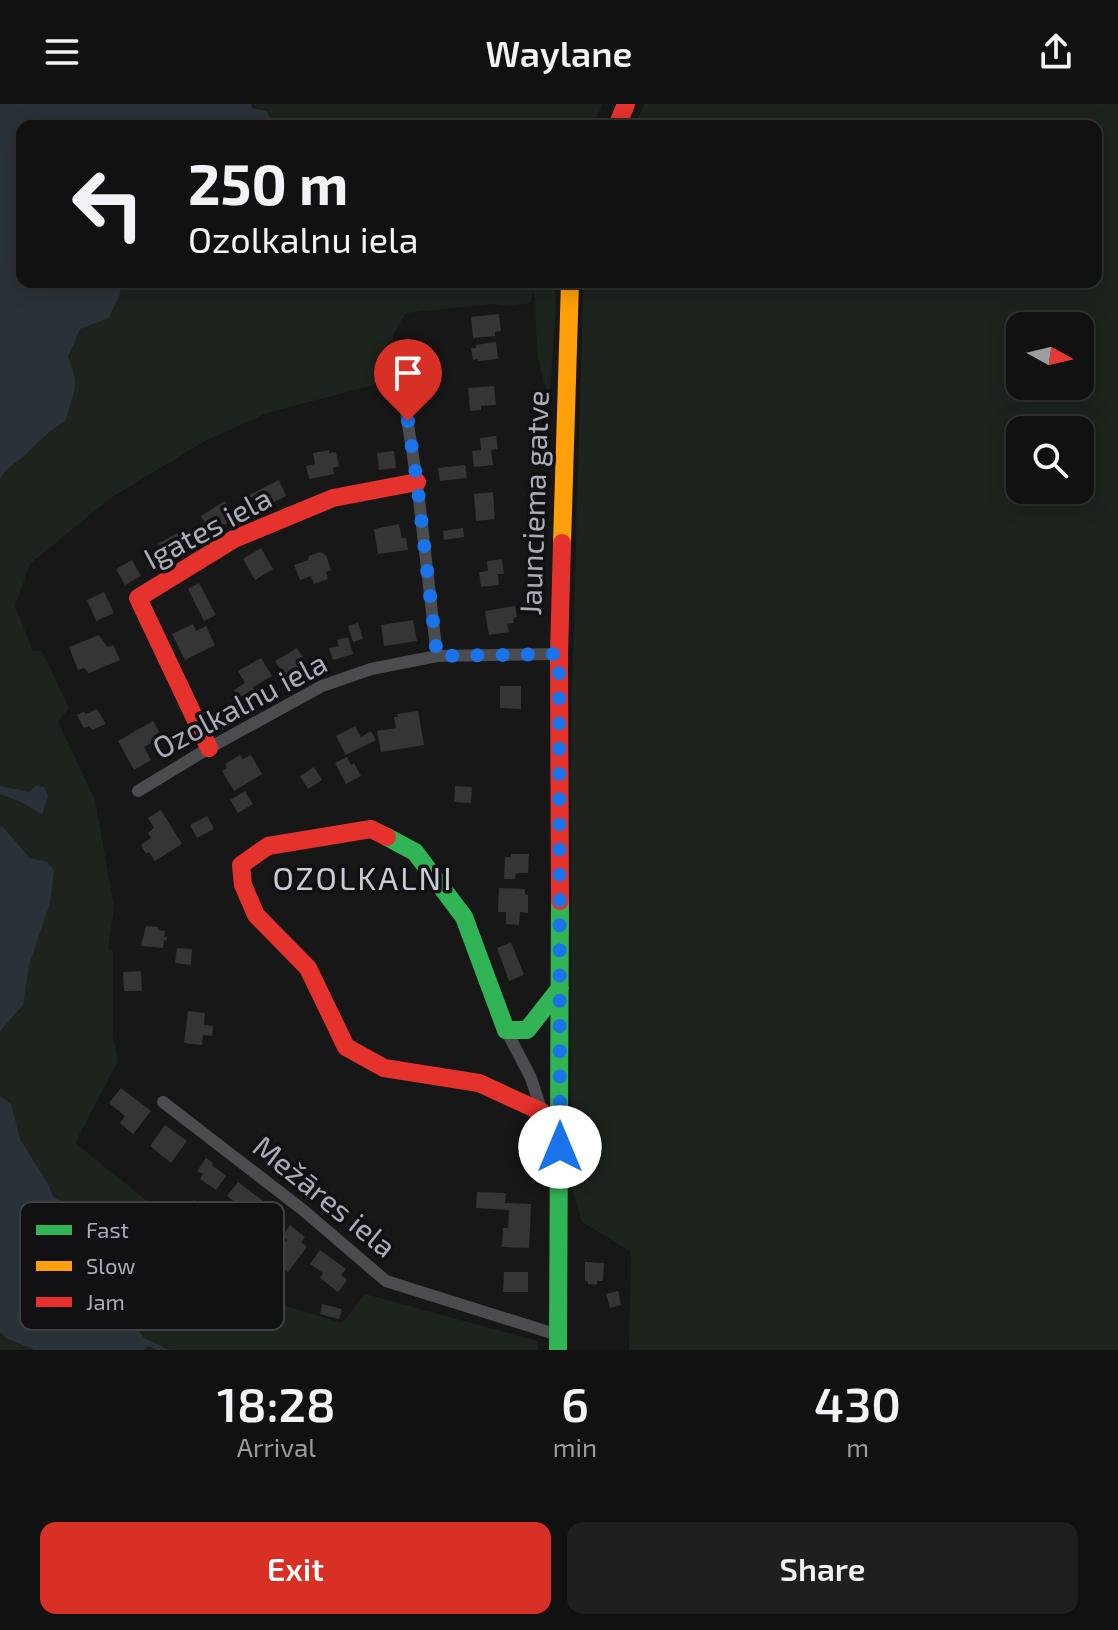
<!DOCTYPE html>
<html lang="en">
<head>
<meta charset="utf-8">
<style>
  body { margin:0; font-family:"Exo 2",sans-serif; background:#1e1f1f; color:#f1f3f6; height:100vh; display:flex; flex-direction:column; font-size:30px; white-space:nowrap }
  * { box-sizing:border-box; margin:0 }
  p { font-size:26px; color:#9c9d9f }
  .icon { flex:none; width:44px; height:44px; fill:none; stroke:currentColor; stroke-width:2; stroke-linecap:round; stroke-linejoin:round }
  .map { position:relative; height:1246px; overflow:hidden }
  .panel { display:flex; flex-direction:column; background:#111; flex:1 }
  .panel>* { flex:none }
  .top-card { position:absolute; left:16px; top:16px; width:1086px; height:168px; border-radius:16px; box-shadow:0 4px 20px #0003,0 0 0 2px #303131; background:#111; color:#f1f3f6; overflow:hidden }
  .needle { width:52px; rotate:98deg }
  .tools { position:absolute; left:1006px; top:208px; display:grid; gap:16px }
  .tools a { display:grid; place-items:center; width:88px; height:88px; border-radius:16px; background:#111; box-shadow:0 4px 20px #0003,0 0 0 2px #303131; font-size:40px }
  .pin { position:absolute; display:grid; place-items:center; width:68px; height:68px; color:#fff; margin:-82px -34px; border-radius:50% 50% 50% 0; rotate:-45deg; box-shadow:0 0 8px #0007 }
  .pin .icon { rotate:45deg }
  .me { position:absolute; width:88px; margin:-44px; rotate:0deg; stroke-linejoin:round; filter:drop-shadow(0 0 6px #0008) }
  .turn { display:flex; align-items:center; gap:28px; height:168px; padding:0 40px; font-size:36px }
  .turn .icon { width:104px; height:104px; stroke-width:2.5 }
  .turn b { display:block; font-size:56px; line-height:68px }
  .eta { display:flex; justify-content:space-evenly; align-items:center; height:136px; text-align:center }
  .eta b { font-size:48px; font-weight:600; line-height:56px }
  .primary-button { display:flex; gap:16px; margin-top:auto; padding:16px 40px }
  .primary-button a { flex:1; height:92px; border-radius:16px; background:#d93025; color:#fff; font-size:32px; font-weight:600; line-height:92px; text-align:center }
  .primary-button a+a { background:#1e1f1f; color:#f1f3f6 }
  header { display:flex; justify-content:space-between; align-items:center; height:104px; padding:0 40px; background:#111; font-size:36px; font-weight:600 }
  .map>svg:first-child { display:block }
</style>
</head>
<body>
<header><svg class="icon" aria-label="menu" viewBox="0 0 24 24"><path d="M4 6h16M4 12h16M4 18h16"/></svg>Waylane<svg class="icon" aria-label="share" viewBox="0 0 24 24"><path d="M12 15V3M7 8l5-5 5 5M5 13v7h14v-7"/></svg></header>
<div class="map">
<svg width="1118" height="1246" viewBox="0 0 1118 1246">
  <rect width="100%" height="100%" fill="#171717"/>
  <path fill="#1d241e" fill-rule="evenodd" d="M0,0H602L593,22H22V178H554L556,201L549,299L538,254L534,187L530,199L511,202L491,200L406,209L393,231V276L267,309L205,337L109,395L30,460L15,502L33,547H42L69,604L58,618L95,696L114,803L108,845L113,847V932L118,957L75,1039L273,1198L342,1219L365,1190L538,1237V1246H0Z
    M644,0H1118V1246H629L631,1148L582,1118L571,1081V626L583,190L586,178H1096V22H635ZM1080,222V282H1020V222ZM1080,326V386H1020V326Z"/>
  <path fill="#2a3239" d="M0,0H251L252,4L266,7L275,22H22V178H129L121,185C119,196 113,203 109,214L80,225L68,253C81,284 73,286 66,316C50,326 37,339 24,352C15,360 5,364 0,376Z
    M0,682L29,688L35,682L44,683L48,693L42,710L19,697L0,690Z
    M2,722L30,754L47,758L54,766L50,799L29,861L23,901L0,927V723Z
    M0,992L11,1000L20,1035L48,1080L53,1093C64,1097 66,1103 72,1110C79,1119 89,1125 98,1131L100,1141L105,1144H110L115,1150L123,1176L129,1178L130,1187L138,1195L140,1214L138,1226L144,1234L169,1246H157L148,1242L144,1246H35L6,1234L0,1228Z"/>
  <path fill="#353536" d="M499,210L501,227L495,228V232L473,234L471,213Z
    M496,238L498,255L478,257V255L473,256L471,244H476V241Z
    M494,282L496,301L481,302V306L470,307L468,284Z
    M496,332L498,345L491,346L493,361L474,363L472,347L481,346L480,334Z
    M329,346V349L336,348L339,362L333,364L334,370L309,375L306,362L315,360L313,349Z
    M394,347L396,364L379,366L377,349Z
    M465,361L467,374L440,377L438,364Z
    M279,376L286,392L256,407L249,391Z
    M493,388L495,415L476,417L474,390Z
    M225,397L235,414L211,429L201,412Z
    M399,420L402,434H406L408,446L378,450L374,425Z
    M463,424L464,433L444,436L443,427Z
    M177,429L188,449L170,460L158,440Z
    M261,444L273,465L255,476L243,455Z
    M320,448L326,451L331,466L326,468L328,475L314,480L311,472L300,476L294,461L308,456L309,452Z
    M502,455L504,470H498L499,481L481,483L479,468L488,467L487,457Z
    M132,456L141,472L125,481L116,465Z
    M199,479L216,511L204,517L188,485Z
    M104,488L114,509L96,517L87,496Z
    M515,502L517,513L513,514L514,519L507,520L509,528L489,531L485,507Z
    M413,516L417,537L384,542L381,521Z
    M358,519L363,535L353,538L348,522Z
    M193,520L196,527L206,522L215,541L185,556L172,530Z
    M99,531L107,543L113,541L120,556L89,569L84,564L78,566L69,543Z
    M348,533L353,550L333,556L329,544L339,542L337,536Z
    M297,544L309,562L287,576L275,557Z
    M261,554L272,572L253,583L257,590L241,599L234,586L245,579L238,567Z
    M500,582H521V605L500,604Z
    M97,605L106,620L92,626L89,622L84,624L77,611L84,608L86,610Z
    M418,607L424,641L381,648L377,627L396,624L394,613H398L397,610Z
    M153,617L162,633L144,643L151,656L134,666L118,637Z
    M355,622L361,633L371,627L376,636L346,651L336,632Z
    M240,651L243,655L251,651L262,670L234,687L222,667L227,664L225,660Z
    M347,653L351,661L354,659L361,672L346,680L335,659Z
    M314,663L322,676L308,685L300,672Z
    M455,682L472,683L471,699L454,698Z
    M245,687L253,700L238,709L230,696Z
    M161,706L182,740L155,757L149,748L146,750L141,741L151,734L148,729L154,724L148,714Z
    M207,712L214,725L197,734L190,721Z
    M511,750H529L528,769H516L515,775H504L505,753H511Z
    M499,784L525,785V790L528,791V809L520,808L519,821L506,820V808H498Z
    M146,822L158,823V826L165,827L164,833H167V837L164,836L163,844L141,842Z
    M511,838L524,871L509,877L497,844Z
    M177,844L192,845L191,861L175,859Z
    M141,867L142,887H124L123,868Z
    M188,907L205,909L204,921L213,922L212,932L203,931L202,941L184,939Z
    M121,984L151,1007L133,1030L120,1019L125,1012L109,999Z
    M165,1021L187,1037L171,1059L150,1042Z
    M206,1054L213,1059L212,1061L226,1072L216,1086L200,1075L203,1070L197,1067Z
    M238,1078L271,1103L256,1122L232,1103L236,1099L227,1092Z
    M477,1088L506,1089L505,1099L531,1100L529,1144L502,1143L503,1124H508L509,1106L476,1104Z
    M194,1096L209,1106L201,1117L187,1107Z
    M290,1121L305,1133L301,1138L307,1143L288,1168L278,1160L285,1152L279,1147L287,1136L282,1132Z
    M320,1146L346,1165L341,1171L347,1176L338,1188L320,1174L323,1169L310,1160Z
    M585,1158L604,1159L603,1177H597V1181L588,1180V1177H585Z
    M504,1168H528V1188H503Z
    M618,1187L621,1201L610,1204L606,1190Z
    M322,1200L342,1205L339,1215L320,1210Z"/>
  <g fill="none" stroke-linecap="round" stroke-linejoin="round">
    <path stroke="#4b4c50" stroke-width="12" d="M398,256L417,378L437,552
      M138,687L209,644L322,582L371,565L437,552L559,550
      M506,926L531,974L542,1008
      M163,998L303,1106L386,1177L558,1231"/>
    <path stroke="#30b455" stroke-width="18" d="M387,733L415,748L464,813L506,926H527L560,884
      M558,1246L560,797"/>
    <path stroke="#ff9f0a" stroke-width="18" d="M562,439L570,178"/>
    <path stroke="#e5322d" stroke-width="18" d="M617,22L626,0
      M209,644L138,494L234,435L333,394L417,378
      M387,733L371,725L268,742L241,761L243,781L256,811L308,864L346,943L384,964L479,979L542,1008L557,1039
      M560,797L559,550L562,439"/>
  </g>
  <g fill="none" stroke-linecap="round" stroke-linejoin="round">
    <path stroke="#1a73e8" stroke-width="14" stroke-dasharray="0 25.2" d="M408,317L417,378L437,552L559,550L560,1043"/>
  </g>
  <g text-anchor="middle" stroke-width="7" stroke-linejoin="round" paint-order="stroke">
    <g font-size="30" fill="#a8adb8" stroke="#111113">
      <text transform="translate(535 399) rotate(-88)" y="10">Jaunciema gatve</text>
      <text transform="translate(208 425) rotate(-28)" y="10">Igates iela</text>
      <text transform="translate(240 602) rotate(-28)" y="10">Ozolkalnu iela</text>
      <text transform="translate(324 1093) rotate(39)" y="10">Mežāres iela</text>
    </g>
    <g font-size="32" letter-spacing="2" fill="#c9ccd4" stroke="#111113">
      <text x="363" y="786">OZOLKALNI</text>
    </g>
  </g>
  <rect x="20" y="1098" width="264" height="128" rx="12" fill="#111113" stroke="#3e4045" stroke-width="2"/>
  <rect x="36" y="1121" width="36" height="10" fill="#30b455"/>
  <rect x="36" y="1157" width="36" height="10" fill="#ff9f0a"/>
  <rect x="36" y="1193" width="36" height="10" fill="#e5322d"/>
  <g font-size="22" fill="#a8adb8">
    <text x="86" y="1134">Fast</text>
    <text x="86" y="1170">Slow</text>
    <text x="86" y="1206">Jam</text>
  </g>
</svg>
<div class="tools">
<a><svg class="needle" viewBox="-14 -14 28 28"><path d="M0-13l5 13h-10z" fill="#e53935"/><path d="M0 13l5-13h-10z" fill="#9c9d9f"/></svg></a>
<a><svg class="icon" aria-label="search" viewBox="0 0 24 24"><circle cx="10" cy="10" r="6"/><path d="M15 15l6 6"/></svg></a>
</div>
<div class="pin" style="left:408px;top:317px;background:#d93025"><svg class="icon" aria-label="arrive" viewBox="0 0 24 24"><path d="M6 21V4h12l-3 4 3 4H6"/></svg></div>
<svg class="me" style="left:560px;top:1043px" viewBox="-20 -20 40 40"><circle r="19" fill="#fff"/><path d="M0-13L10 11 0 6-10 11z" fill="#1a73e8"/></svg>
<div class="top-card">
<div class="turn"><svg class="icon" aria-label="left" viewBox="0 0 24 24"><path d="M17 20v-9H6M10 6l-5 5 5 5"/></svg><div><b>250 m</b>Ozolkalnu iela</div></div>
</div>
</div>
<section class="panel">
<div class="eta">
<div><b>18:28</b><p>Arrival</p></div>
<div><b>6</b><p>min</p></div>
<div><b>430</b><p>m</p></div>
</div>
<div class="primary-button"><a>Exit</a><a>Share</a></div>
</section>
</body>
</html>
